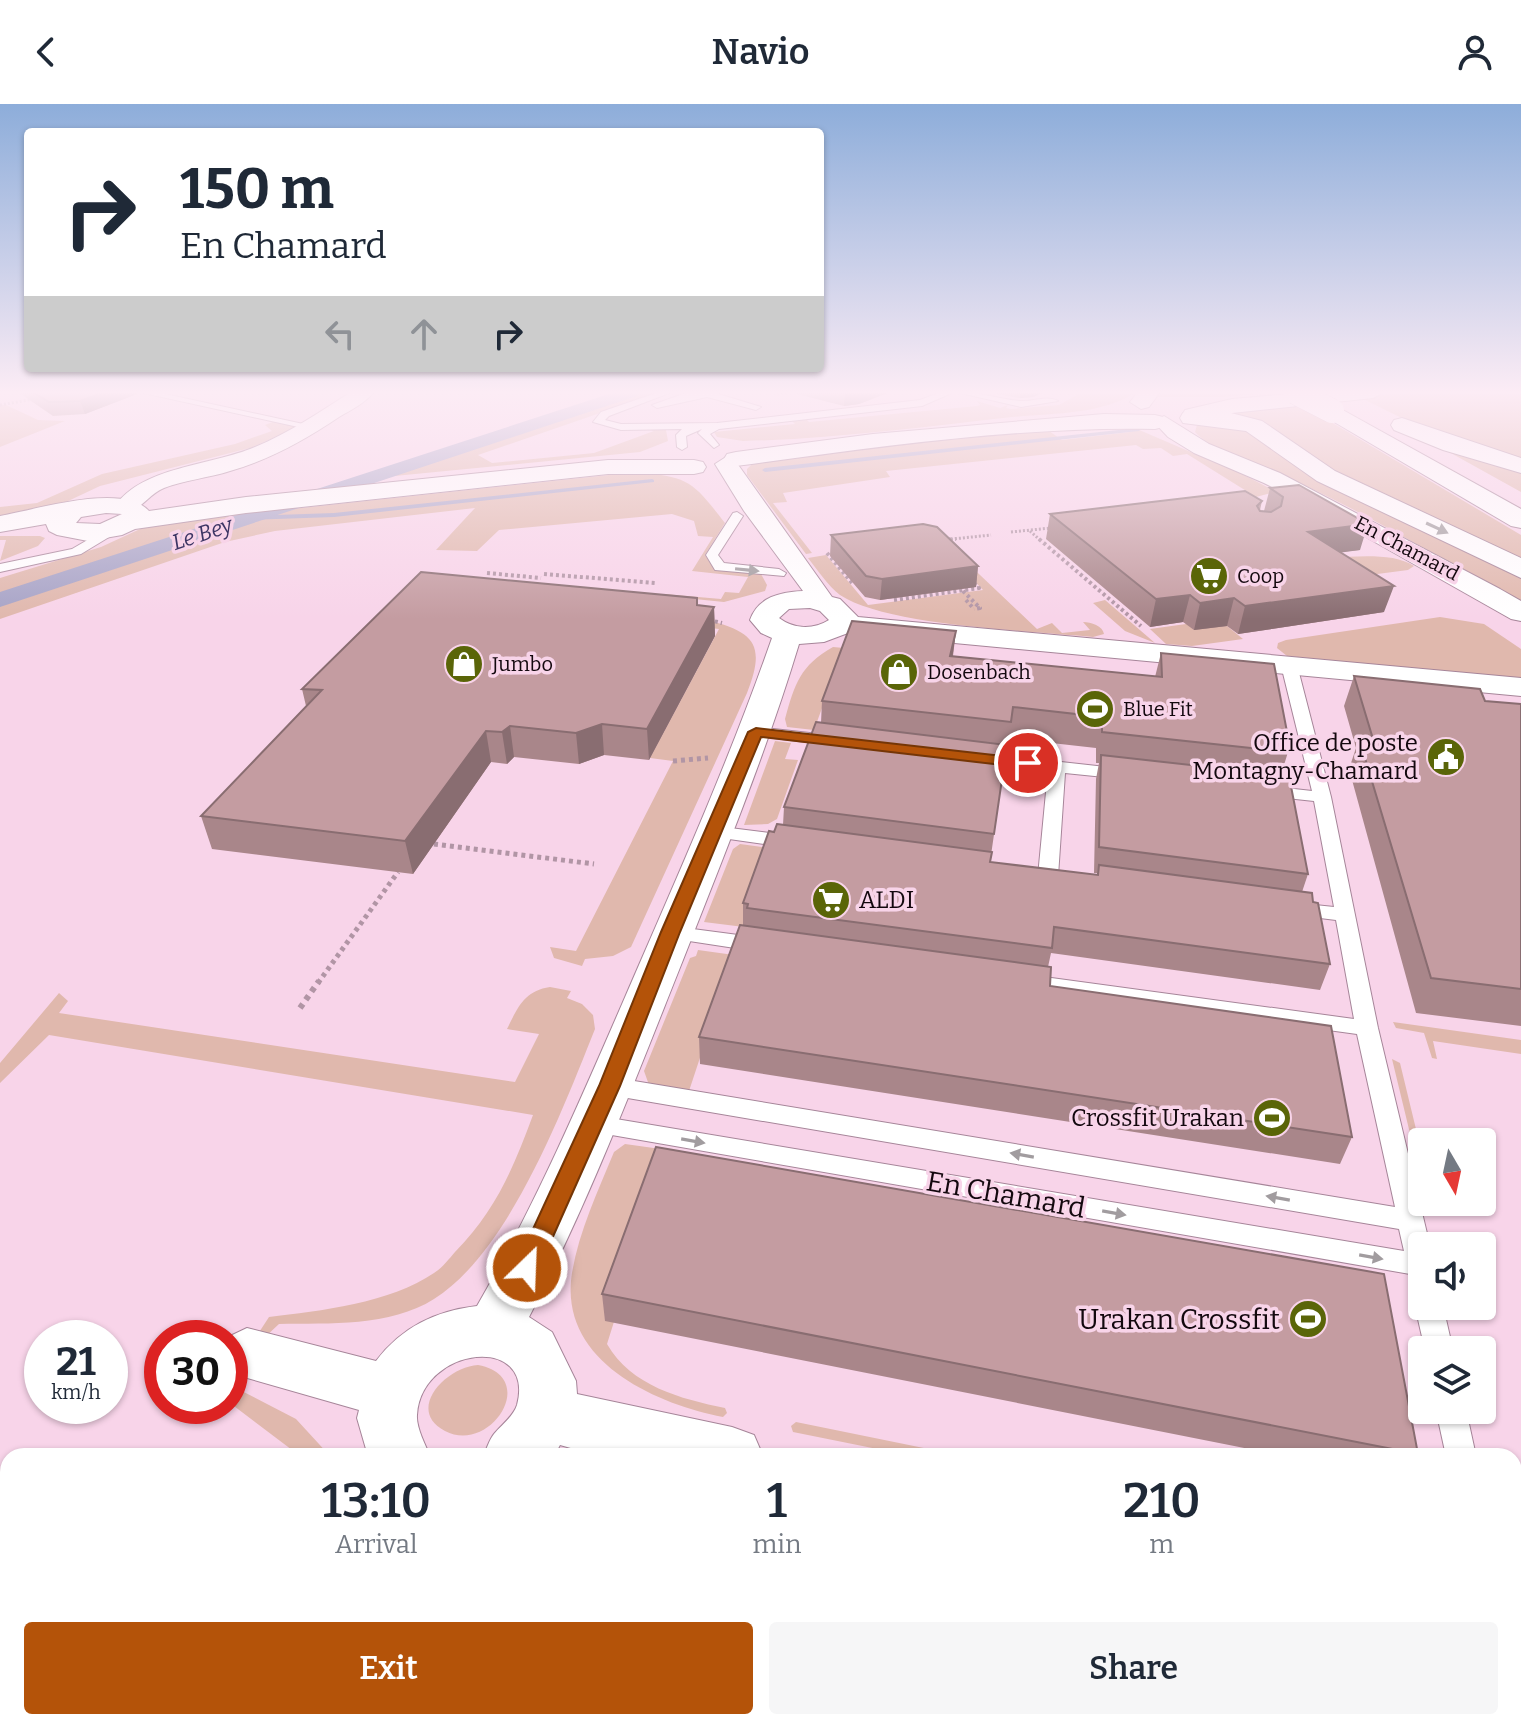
<!DOCTYPE html>
<html lang="en">
<head>
<meta charset="utf-8">
<style>
  body { margin:0; font-family:Bitter,serif; background:#f6f6f7; color:#1f2937; height:100vh; display:flex; flex-direction:column; font-size:30px; white-space:nowrap }
  * { box-sizing:border-box; margin:0 }
  p { font-size:26px; color:#747a83 }
  .icon { flex:none; width:44px; height:44px; fill:none; stroke:currentColor; stroke-width:2; stroke-linecap:round; stroke-linejoin:round }
  .map { position:relative; flex:1; overflow:hidden }
  .side { position:absolute; left:0px; top:1344px; width:1522px; height:282px; display:flex; flex-direction:column; background:#fff; border-radius:24px 24px 0 0; box-shadow:0 2px 6px #0004 }
  .side>* { flex:none }
  .hud { position:absolute; left:24px; top:24px; width:800px; height:244px; border-radius:8px; box-shadow:0 2px 6px #0004; background:#fff; color:#1f2937; overflow:hidden }
  .needle { width:52px; rotate:171deg }
  .tools { position:absolute; left:1408px; top:1024px; display:grid; gap:16px }
  .tools a { display:grid; place-items:center; width:88px; height:88px; border-radius:8px; background:#fff; box-shadow:0 2px 6px #0004; font-size:40px }
  .speed { position:absolute; left:24px; top:1216px; display:flex; gap:16px; font-size:40px; font-weight:700; text-align:center }
  .speed>* { display:grid; place-content:center; width:104px; height:104px; border-radius:50%; background:#fff; box-shadow:0 2px 6px #0004; line-height:1 }
  .speed small { font-size:20px; font-weight:400 }
  .speed .limit { border:12px solid #d22; background:#fff; color:#111 }
  .pin { position:absolute; display:grid; place-items:center; width:68px; height:68px; color:#fff; margin:-34px; border:4px solid #fff; border-radius:50%; box-shadow:0 2px 8px #0007 }
  .me { position:absolute; width:88px; margin:-44px; rotate:24deg; stroke-linejoin:round; filter:drop-shadow(0 0 6px #0008) }
  .turn { display:flex; align-items:center; gap:28px; height:168px; padding:0 24px; font-size:36px }
  .turn .icon { width:104px; height:104px; stroke-width:2.5 }
  .turn b { display:block; font-size:56px; line-height:68px }
  .lanes { display:flex; align-items:center; height:76px; padding:0 24px; background:#0003; justify-content:center; gap:40px; direction:ltr }
  .lanes .off { opacity:.35 }
  .eta { display:flex; justify-content:space-evenly; align-items:center; height:136px; text-align:center }
  .eta b { font-size:48px; font-weight:600; line-height:56px }
  .button { display:flex; gap:16px; margin-top:auto; padding:16px 24px }
  .button a { flex:1; height:92px; border-radius:8px; background:#b45309; color:#fff; font-size:32px; font-weight:600; line-height:92px; text-align:center }
  .button a+a { background:#f6f6f7; color:#1f2937 }
  header { display:flex; justify-content:space-between; align-items:center; height:104px; padding:0 24px; background:#fff; font-size:36px; font-weight:600 }
  .map>svg:first-child { display:block }
</style>
</head>
<body>
<header><svg class="icon" aria-label="back" viewBox="0 0 24 24"><path d="M15 5l-7 7 7 7"/></svg>Navio<svg class="icon" aria-label="person" viewBox="0 0 24 24"><circle cx="12" cy="8" r="4"/><path d="M4 21q1-7 8-7t8 7"/></svg></header>
<div class="map">
<svg width="1521" height="1625" viewBox="0 0 1521 1625">
  <rect width="100%" height="100%" fill="#f8d4e9"/>
  <path fill="#e0b8ad" d="M635,288H661L478,351L492,359L594,349L654,327L646,325L666,326L668,337L640,348L374,374Z
    M1082,288H1137C1100,311 1054,309 1012,313C922,323 833,335 743,337L717,333L714,328L795,320L791,316L805,314L809,318L977,302L980,301L977,297L1000,304L1008,301L1006,304L1011,305L1059,301Z
    M1160,288H1277L1224,293H1158Z
    M1417,288H1521V357L1418,322L1359,293Z
    M1299,299L1521,431V461L1227,311L1232,306Z
    M0,301H6L38,316L65,317L0,343Z
    M275,317L299,323L250,344L100,382L49,406L0,413V403L37,399L102,370L235,340L272,327L265,321Z
    M1197,321L1245,323L1300,366L1521,474V502C1449,458 1376,415 1300,379C1266,363 1221,355 1195,328Z
    M1137,325L1242,370L1271,385V389L1256,393L1187,350L1173,352L1161,344L1143,345L1136,341L886,367L890,373L783,389L787,398L773,399L812,449L806,450L747,371V365L753,359L865,343L1049,327L1062,336L1130,328Z
    M1440,343L1521,364V388Z
    M637,368C690,373 693,378 725,419L705,451L715,466L761,470L767,481L765,487L724,498L665,492L664,490L721,495L725,488L739,489L748,473L692,467L713,433L698,432L694,417L672,410L499,426L477,447L436,446L475,404L275,427L225,438L0,515V474L101,443L151,420Z
    M0,432H40L45,434L38,442L0,457L6,436H0Z
    M826,451L868,501L983,486L951,453L960,452L1037,525L1052,519L1062,529L1090,526L1083,518C1091,518 1103,522 1104,530L1093,533C1034,527 886,522 840,491C828,482 817,465 808,454Z
    M1332,453C1356,453 1394,448 1414,462L1408,466L1362,472Z
    M1105,496L1155,539L1125,527L1093,499Z
    M1440,513L1484,520L1521,545V574L1287,552L1277,544L1278,539L1286,536Z
    M707,516C755,528 766,541 747,589L631,843L613,852L585,855L582,862L554,854L550,843L576,847L673,657L650,654L719,525L703,523Z
    M1186,520L1227,522L1243,535L1192,542L1166,540L1150,525Z
    M833,543L844,544L814,626L787,623L785,615C795,579 800,562 833,543Z
    M775,637L791,639L785,655L798,656L777,715L768,720L744,721Z
    M740,740L799,748L744,823L704,818L733,745Z
    M698,846L734,851L689,987L649,981L644,967L690,854L696,852Z
    M550,883L571,887L567,894L582,900L593,911L595,925C563,1005 509,1148 434,1195C390,1223 329,1219 279,1220L264,1234L236,1284L296,1315L330,1352H300L230,1299V1273L269,1213C320,1207 390,1199 434,1169C442,1164 449,1155 455,1148C496,1106 513,1065 533,1011L49,931L0,979V959L59,889L68,897L59,909L515,978L539,930L507,925C518,903 524,887 550,883Z
    M1393,918L1521,936V950L1433,937L1437,955L1432,954L1424,929L1396,924Z
    M1392,955L1400,959L1422,1050V1079Z
    M625,1040L668,1046L607,1240C631,1282 681,1295 725,1304L727,1309L723,1313C653,1299 558,1256 572,1169C579,1127 598,1087 614,1048Z
    M478,1261C541,1273 490,1351 445,1327C405,1306 446,1263 478,1261Z
    M796,1318L963,1352H912L793,1328L791,1322Z
    M389,1618H478L475,1625H386Z"/>
  <g fill="none" stroke-linecap="round" stroke-linejoin="round">
    <path fill="#a6a3c6" fill-rule="evenodd" d="M1137,324L1140,326L1139,327L765,368L762,366L765,364Z
      M652,375L654,376V378L334,413L249,416L246,414L249,412L334,409Z"/>
    <path fill="#a6a3c6" fill-rule="evenodd" d="M615,288H640L637,292L0,503V488Z"/>
    <g stroke="#a68599" stroke-width="2">
      <path id="lane" d="M139,288H156L317,323L312,326Z
        M659,288H672L609,312L605,316L621,320L717,319L920,296L941,288H954L922,302L719,325L710,330L719,341L714,344L698,329L702,325L686,332L687,343L682,346L677,343L676,331L682,325L621,326L593,318L601,308Z
        M712,288L761,303L756,306L707,293L657,304L652,301L686,289Z
        M956,288C978,287 998,295 1020,297C1033,298 1047,291 1058,297L1021,303Z
        M737,408L743,412L718,451L724,459L779,465L786,469L784,472L715,466L706,451L733,409Z
        M115,420L119,421V427L81,450L0,468V460L72,445Z
        M1289,556L1297,561L1331,693L1378,924L1430,1142H1422V1178L1412,1175L1410,1170L583,1026L580,1020L583,1014L592,1011L1404,1147L1399,1125L610,991L602,988L598,982L602,976L610,973L1395,1103L1357,930L1022,884L1014,882L1011,877L1014,872L1022,870L1354,915L1336,816L1296,811L1286,805L1296,799L1334,803L1314,697L1267,692L1258,687L1267,682L1312,687L1281,561Z
        M756,623L837,632L845,637L837,642L750,631L748,628Z
        M980,649L1124,665L1133,670L1124,675L1065,669L1058,772L1048,778L1038,772L1048,667L974,658L972,654Z
        M714,722L793,732L802,738L793,744L708,732L705,728L708,724Z
        M670,822L761,834L771,841L761,848L663,833L660,828Z
        M1422,1192V1202H1443L1453,1246H1425L1415,1202Z
        M1436,1306H1466L1476,1352H1446Z"/>
    </g>
    <g stroke="#a68599" stroke-width="2">
      <path id="street" d="M351,288H374C365,299 351,306 339,313C305,336 269,356 230,367C208,374 185,376 164,384C146,391 139,412 119,407L115,402C143,362 211,362 255,343C289,329 320,308 351,288Z
        M1164,312L1209,340L1280,369L1500,485L1521,497V517L1511,515L1327,411L1264,379L1194,349L1168,333L1154,318Z
        M726,353L734,355L832,493L840,495L858,513L1521,574V592L848,529L824,538L799,540C766,649 723,754 681,861C634,979 588,1100 529,1213L552,1228L576,1277L577,1290L732,1323L754,1331L763,1352H599L560,1341L554,1352H483C487,1345 489,1336 494,1330C502,1320 513,1313 517,1301C536,1229 421,1242 417,1311C416,1323 425,1340 430,1352H368L357,1314L359,1306L230,1269V1234H226L247,1224L376,1257C402,1223 435,1207 477,1202C540,1093 589,976 639,861C686,753 733,646 772,534L761,529L750,516C758,493 780,488 803,487L744,407L715,360ZM810,504L820,507L829,516C813,526 794,525 779,514L789,505Z
        M1514,1482L1521,1484V1552L1514,1550Z
        M300,1618H372L369,1625H297Z"/>
    </g>
    <g stroke="#a68599" stroke-width="2">
      <path id="secondary" d="M1311,288H1384L1373,294L1232,309L1193,318L1182,311L1185,306L1232,295Z
        M1104,310L1155,311L1163,313L1166,318L1163,323L1155,325C1019,322 871,344 736,362L727,360L724,355L727,350L736,348L873,330Z
        M608,356H694L703,358L706,363L703,368L694,370H608L246,409L135,425L122,431L88,437L57,431L49,427L46,420L0,428V412C35,406 123,378 149,407L246,393ZM106,409L122,410L100,420L76,419L81,413Z"/>
    </g>
    <g stroke="#a68599" stroke-width="2">
      <path id="highway" d="M1138,288H1160L1149,303L1141,305L1130,298Z
        M1332,300L1521,405V424L1511,422L1324,312L1321,307L1324,302Z
        M1191,307L1231,309L1262,317L1335,367L1521,454V474L1317,377L1246,327L1183,319L1180,314L1183,309Z
        M1402,314L1521,354V369L1443,346L1394,326L1391,321L1394,316Z"/>
    </g>
    <path stroke="#b195a5" stroke-width="3" stroke-dasharray="2 2" stroke-linecap="butt" d="M777,290L790,288
      M0,301L34,295
      M1030,427L1041,437
      M1011,428L1051,424
      M943,436L991,431"/>
    <path stroke="#b195a5" stroke-width="4" stroke-dasharray="3 3" stroke-linecap="butt" d="M1039,435L1141,522
      M943,436L956,435
      M827,449L853,480
      M487,469L541,474
      M544,470L656,479
      M963,487L980,504L974,505
      M894,496L979,484L973,478
      M966,496L974,505
      M709,516L722,519"/>
    <path stroke="#b195a5" stroke-width="5" stroke-dasharray="4 4" stroke-linecap="butt" d="M1331,634L1357,637
      M673,657L708,654
      M434,740L594,760
      M318,879L398,768"/>
    <path stroke="#b195a5" stroke-width="6" stroke-dasharray="5 5" stroke-linecap="butt" d="M300,904L319,877"/>
    <use href="#lane" fill="#fff" fill-rule="evenodd"/>
    <use href="#street" fill="#fff" fill-rule="evenodd"/>
    <use href="#secondary" fill="#fff" fill-rule="evenodd"/>
    <use href="#highway" fill="#fff" fill-rule="evenodd"/>
    <g stroke="#a68599" stroke-width="25" stroke-linecap="butt">
      <path id="highway-bridge" d="M1295,288L1332,307"/>
    </g>
    <use href="#highway-bridge" stroke="#fff" stroke-width="24"/>
  </g>
  <path fill="#a9868a" fill-rule="evenodd" d="M18,288H137V290L85,310L53,312Z
    M789,288H890L859,300L844,302Z
    M987,288H1045L1033,293L1020,294Z
    M1270,384L1360,446L1340,448L1384,508L1238,530L1227,522L1194,526L1183,518L1150,523L1046,435L1050,410L1262,397L1260,406L1264,407Z
    M831,431L978,462L976,483L880,496L865,493L830,452Z
    M697,501L714,503L715,532L649,656L604,651L579,660L514,653L507,660L491,658L413,770L212,745L201,712L306,602L302,585Z
    M956,527L953,552L1155,573L1161,549L1288,633L1286,640L1288,648L1281,671L1308,770L1302,788L1313,798L1330,860L1320,886L1051,849L1048,863L1050,882L1352,1033L1340,1060L700,960L699,933L743,821V799L774,728L783,721L784,703L821,619L822,597ZM1008,634L1096,644V659H1099L1096,675L1094,769H1097V771L990,758Z
    M1354,572L1485,597L1521,600V922L1416,909L1349,665L1356,644L1344,602Z
    M602,1190L1418,1350L1417,1352H1284L605,1217Z"/>
  <path fill="#896d71" d="M105,288H137V290L85,310L80,297Z
    M845,288H890L859,300L844,302Z
    M1021,288H1045L1033,293L1020,294Z
    M1368,420L1360,446L1300,454L1308,428Z
    M978,462L976,483L880,496L882,475Z
    M1394,482L1384,508L1238,530L1245,502Z
    M1190,491L1183,518L1150,523L1156,495Z
    M1234,494L1227,522L1194,526L1200,499Z
    M714,503L715,532L649,656L647,625Z
    M956,527L952,556L950,552Z
    M602,620L604,651L579,660L576,629Z
    M510,622L514,653L507,660L502,628Z
    M486,627L491,658L413,770L405,737Z"/>
  <path fill="#c49ca1" stroke="#896d71" stroke-width="2" d="M33,288H105L80,297L49,298Z
    M1299,381L1368,420L1308,428L1394,482L1245,502L1234,494L1200,499L1190,491L1156,495L1050,410L1245,387L1262,397L1257,402L1260,407L1271,408L1281,402L1283,393L1270,384Z
    M923,420L937,423L978,462L882,475L866,472L831,431Z
    M421,468L697,494V501L714,503L647,625L602,620L576,629L510,622L502,628L486,627L405,737L201,712L322,586L302,585Z
    M852,517L956,527L950,552L1162,573L1161,549L1274,560L1288,633H1285L1288,648L1102,628V613L1013,603L1011,618L822,597Z
    M1354,572L1480,585L1485,597L1521,600V885L1431,874L1359,634L1373,635Z
    M816,618L1007,641L994,730L784,703Z
    M1101,651L1289,672L1308,770L1099,743Z
    M777,720L992,748L990,758L1098,771L1099,761L1312,789L1313,798L1318,799L1330,860L1054,823L1052,844L747,804L748,800L743,799L769,727L774,728Z
    M740,821L1051,863L1050,882L1331,922L1352,1033L699,933Z
    M656,1043L1384,1170L1418,1350L602,1190Z"/>
  <defs><path id="oneway-solid" d="M-6-.8H1V-3.2L6.5 0L1 3.2V.8H-6Z" transform="scale(2)"/></defs>
  <g fill="#a19c9f">
    <use href="#oneway-solid" transform="translate(1437 424) rotate(25)"/>
    <use href="#oneway-solid" transform="translate(747 466) rotate(6)"/>
    <use href="#oneway-solid" transform="translate(693 1037) rotate(10)"/>
    <use href="#oneway-solid" transform="translate(1022 1051) rotate(-170)"/>
    <use href="#oneway-solid" transform="translate(1278 1094) rotate(-170)"/>
    <use href="#oneway-solid" transform="translate(1114 1109) rotate(10)"/>
    <use href="#oneway-solid" transform="translate(1371 1153) rotate(10)"/>
  </g>
  <linearGradient id="sky" x2="0" y2="1"><stop stop-color="#8dadda"/><stop offset="0.56" stop-color="#fcecf5"/><stop offset="1" stop-color="#fcecf5" stop-opacity="0"/></linearGradient>
  <rect width="1521" height="515" fill="url(#sky)"/>
  <path fill="#b45309" stroke="#753606" stroke-width="2" d="M756,624L1028,655L1036,659L1028,664L761,633L680,828L620,982L539,1164L536,1172L527,1175L518,1172L515,1164L599,982L661,828L748,628Z"/>
  <defs>
    <g id="supermarket-disc" transform="scale(2)"><circle r="9.5" fill="#5a6508" stroke="#f8d4e9"/><path d="M-6-5.5h2.5l.6 2H6L4.5 2H-2.5L-4.4-4H-6ZM-1.5 3.2a1.3 1.3 0 1 0 .1 0ZM3 3.2a1.3 1.3 0 1 0 .1 0Z" fill="#fff"/></g>
    <g id="shop-disc" transform="scale(2)"><circle r="9.5" fill="#5a6508" stroke="#f8d4e9"/><path d="M-5-2.5h2.3a2.7 3.5 0 0 1 5.4 0H5L5.5 6h-11ZM-1.5-2.5h3a1.5 2.3 0 0 0-3 0Z" fill="#fff"/></g>
    <g id="stadium-disc" transform="scale(2)"><circle r="9.5" fill="#5a6508" stroke="#f8d4e9"/><path d="M0-5a6.5 5 0 1 0 0 10a6.5 5 0 1 0 0-10ZM-3.5-1.8h7v3.6h-7Z" fill="#fff"/></g>
    <g id="civic-disc" transform="scale(2)"><circle r="9.5" fill="#5a6508" stroke="#f8d4e9"/><path d="M-.6-6.5H3V-4.5H.6V-3L4-1V1h2V6H-6V1h2V-1L-.6-3ZM-1.2 2.5V6h2.4V2.5Z" fill="#fff"/></g>
  </defs>
  <g fill-rule="evenodd">
    <use href="#supermarket-disc" x="1209" y="472"/>
    <use href="#shop-disc" x="464" y="560"/>
    <use href="#shop-disc" x="899" y="568"/>
    <use href="#stadium-disc" x="1095" y="605"/>
    <use href="#civic-disc" x="1446" y="653"/>
    <use href="#supermarket-disc" x="831" y="796"/>
    <use href="#stadium-disc" x="1272" y="1014"/>
    <use href="#stadium-disc" x="1308" y="1215"/>
  </g>
  <g text-anchor="middle" stroke-width="7" stroke-linejoin="round" paint-order="stroke">
    <g font-size="20" fill="#13080e" stroke="#f8d4e9">
      <text transform="translate(1407 444) rotate(28)" y="7">En Chamard</text>
    </g>
    <g font-size="20" fill="#13080e" stroke="#f8d4e9" text-anchor="start">
      <text x="1237" y="479">Coop</text>
      <text x="492" y="567">Jumbo</text>
      <text x="927" y="575">Dosenbach</text>
      <text x="1123" y="612">Blue Fit</text>
    </g>
    <g font-size="22" font-style="italic" fill="#3c3564" stroke="#f8d4e9">
      <text transform="translate(202 429) rotate(-18)" y="8">Le Bey</text>
    </g>
    <g font-size="24" fill="#13080e" stroke="#f8d4e9" text-anchor="end">
      <text x="1418" y="647">Office de poste<tspan x="1418" dy="28">Montagny-Chamard</tspan></text>
      <text x="859" y="804" text-anchor="start">ALDI</text>
      <text x="1244" y="1022">Crossfit Urakan</text>
    </g>
    <g font-size="28" fill="#13080e" stroke="#f8d4e9">
      <text transform="translate(1006 1090) rotate(10)" y="10">En Chamard</text>
    </g>
    <g font-size="28" fill="#13080e" stroke="#f8d4e9" text-anchor="end">
      <text x="1280" y="1225">Urakan Crossfit</text>
    </g>
  </g>
</svg>
<div class="tools">
<a><svg class="needle" viewBox="-14 -14 28 28"><path d="M0-13l5 13h-10z" fill="#e53935"/><path d="M0 13l5-13h-10z" fill="#747a83"/></svg></a>
<a><svg class="icon" aria-label="sound" viewBox="0 0 24 24"><path d="M4 9h4l5-4v14l-5-4H4zM17 9q2 3 0 6"/></svg></a>
<a><svg class="icon" aria-label="layers" viewBox="0 0 24 24"><path d="M12 4l9 5-9 5-9-5zM3 14l9 5 9-5"/></svg></a>
</div>
<div class="speed"><div>21<small>km/h</small></div><div class="limit">30</div></div>
<div class="pin" style="left:1028px;top:659px;background:#d93025"><svg class="icon" aria-label="arrive" viewBox="0 0 24 24"><path d="M6 21V4h12l-3 4 3 4H6"/></svg></div>
<svg class="me" style="left:527px;top:1164px" viewBox="-20 -20 40 40"><circle r="17" fill="#b45309" stroke="#fff" stroke-width="3"/><path d="M0-11L8 9 0 5-8 9z" fill="#fff"/></svg>
<div class="hud">
<div class="turn"><svg class="icon" aria-label="right" viewBox="0 0 24 24"><path d="M7 20v-9h11M14 6l5 5-5 5"/></svg><div><b>150 m</b>En Chamard</div></div>
<div class="lanes"><svg class="icon off" aria-label="left" viewBox="0 0 24 24"><path d="M17 20v-9H6M10 6l-5 5 5 5"/></svg><svg class="icon off" aria-label="ahead" viewBox="0 0 24 24"><path d="M12 20V5M6 11l6-6 6 6"/></svg><svg class="icon" aria-label="right" viewBox="0 0 24 24"><path d="M7 20v-9h11M14 6l5 5-5 5"/></svg></div>
</div>
<section class="side">
<div class="eta">
<div><b>13:10</b><p>Arrival</p></div>
<div><b>1</b><p>min</p></div>
<div><b>210</b><p>m</p></div>
</div>
<div class="button"><a>Exit</a><a>Share</a></div>
</section>
</div>
</body>
</html>
